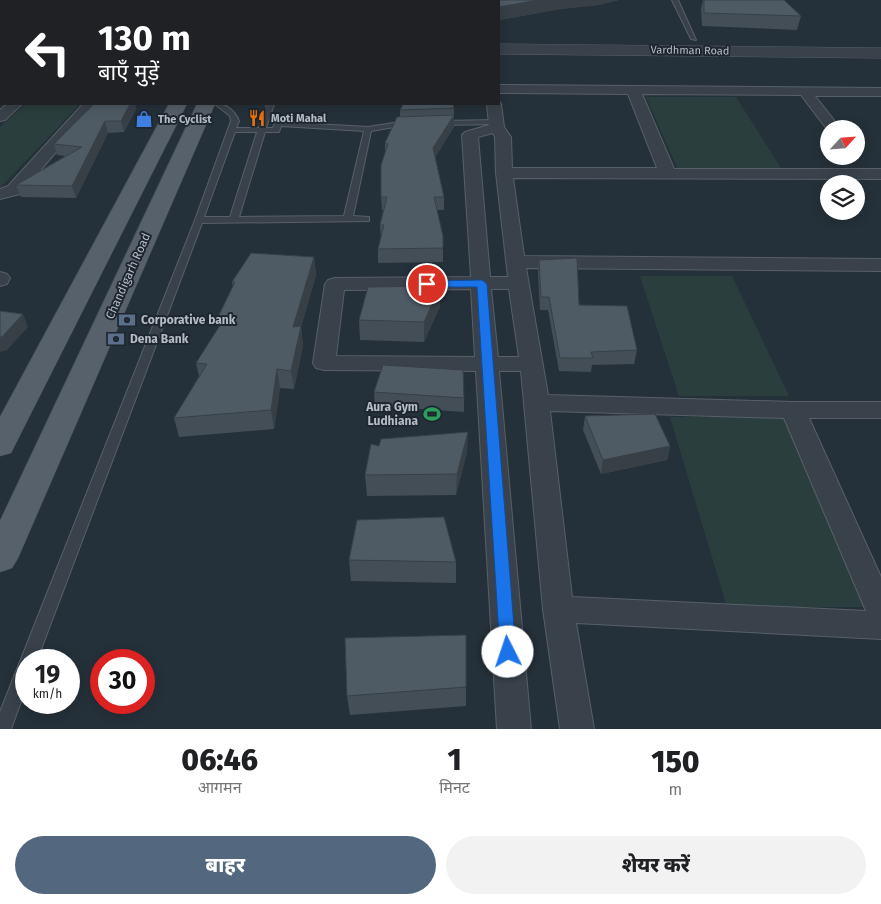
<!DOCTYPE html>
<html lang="hi">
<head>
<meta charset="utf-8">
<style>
  body { margin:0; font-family:"Fira Sans","Noto Sans Devanagari",sans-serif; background:#f2f2f2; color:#202124; height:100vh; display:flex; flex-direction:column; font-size:19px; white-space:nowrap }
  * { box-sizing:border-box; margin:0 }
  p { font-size:16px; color:#757577 }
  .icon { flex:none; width:28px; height:28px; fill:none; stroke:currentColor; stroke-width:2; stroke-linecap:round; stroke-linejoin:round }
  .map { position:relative; height:729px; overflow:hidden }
  .panel { display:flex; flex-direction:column; background:#fff; flex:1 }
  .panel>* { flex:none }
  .top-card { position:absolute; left:0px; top:0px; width:500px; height:105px; box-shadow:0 2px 12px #0003; background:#202124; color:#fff; overflow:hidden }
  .needle { width:32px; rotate:64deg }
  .controls { position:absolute; left:820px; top:120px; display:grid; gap:10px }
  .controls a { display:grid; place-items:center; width:45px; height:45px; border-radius:50%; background:#fff; box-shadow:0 2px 12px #0003; font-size:25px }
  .speed { position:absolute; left:15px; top:649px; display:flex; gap:10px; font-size:25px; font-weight:700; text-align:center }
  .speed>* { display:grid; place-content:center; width:65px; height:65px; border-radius:50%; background:#fff; box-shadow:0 2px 12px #0003; line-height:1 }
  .speed small { font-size:12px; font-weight:400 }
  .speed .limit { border:8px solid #d22; background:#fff; color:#111 }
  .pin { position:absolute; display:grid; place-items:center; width:42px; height:42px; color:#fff; margin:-21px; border:2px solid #fff; border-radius:50%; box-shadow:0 1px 5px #0007 }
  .me { position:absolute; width:55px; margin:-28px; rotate:356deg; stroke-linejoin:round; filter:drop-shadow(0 0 4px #0008) }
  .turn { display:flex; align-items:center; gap:18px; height:105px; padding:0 15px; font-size:22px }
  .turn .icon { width:65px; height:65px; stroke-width:2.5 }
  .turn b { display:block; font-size:35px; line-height:42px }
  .eta { display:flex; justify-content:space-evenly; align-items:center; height:85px; text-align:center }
  .eta b { font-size:30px; font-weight:800; line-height:35px }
  .cta { display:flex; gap:10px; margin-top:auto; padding:10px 15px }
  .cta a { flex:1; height:58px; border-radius:30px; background:#53687f; color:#fff; font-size:20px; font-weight:800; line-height:58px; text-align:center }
  .cta a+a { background:#f2f2f2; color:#202124 }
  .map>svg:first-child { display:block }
</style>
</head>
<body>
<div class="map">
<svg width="881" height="729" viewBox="0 0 881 729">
  <rect width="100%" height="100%" fill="#25313a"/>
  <path fill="#2a3f3d" d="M646,97H736L784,173L679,172Z
    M26,104H80L0,188V127Z
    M640,276H732L789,396H679Z
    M670,417H783L870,607H727Z"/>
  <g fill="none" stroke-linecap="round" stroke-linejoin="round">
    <g stroke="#576069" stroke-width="2">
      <path id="service" d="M672,0H678L696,40L691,39Z
        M215,104C226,103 235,111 239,121L236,128H259L267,104H274L266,128H273L275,122H278L368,127L406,121L410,123L406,125L371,131L353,216L369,217V221L202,223L37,660H26V688L11,729H0V712L195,220L231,121L230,116ZM281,126L364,131L344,216L239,217L265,132H279ZM235,132H257L230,217H204Z
        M496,120L500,122L499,124L440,125L436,123L440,121Z"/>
    </g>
    <g stroke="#576069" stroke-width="2">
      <path id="minor" d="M499,85L881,88V96H815L841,129H829V132L801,95L642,94L674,169H881V179L513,178L524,256L881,259V271L526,268L548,395L793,402H881V418H809L881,577V639L576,623L594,729H560L543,609L521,371H499L531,729H497L476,371L324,370L316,368L313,363L325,284L328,280L335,278L471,277L462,135L465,132L489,125L487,104H499V101L501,104L504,127L511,137L512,168H657L628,94L499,93ZM493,133L495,137L496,173L508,277H490L478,137ZM471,289L475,357L336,356L344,290ZM491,289H509L519,357H498ZM550,411L784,418L866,611L572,597Z
        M7,104H22L5,120L0,121V110Z
        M83,104H97L20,194L0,199V189L8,186Z
        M0,272L7,274L10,278L7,284L0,286Z"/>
    </g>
    <g stroke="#576069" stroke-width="1">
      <path id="tertiary" d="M499,44L881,48V58L499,54Z
        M0,48H1V58H0Z"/>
    </g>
    <g stroke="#454e57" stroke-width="1">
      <path id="primary" d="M169,104H187L15,445L11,453L0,456V417Z
        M197,104H215L18,558L12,568L0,572V521Z"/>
    </g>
    <use href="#service" fill="#39424b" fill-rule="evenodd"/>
    <use href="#minor" fill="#39424b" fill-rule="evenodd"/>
    <use href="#tertiary" fill="#39424b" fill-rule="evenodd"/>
    <use href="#primary" fill="#57616b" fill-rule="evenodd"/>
  </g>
  <path fill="#434e57" d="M349,0H619L598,5L560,9L499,20V1H351Z
    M703,0H784L801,16L797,30L702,26L701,9Z
    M94,104H135L136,109L124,132L108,133L76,198L21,197L16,185L65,156L57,155L54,144Z
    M454,108V127L435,157L444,197V210H437L443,236V262L378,263V249L381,238L380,225L383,210H382L381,197L385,152V143L400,117V110Z
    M314,257L316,275L301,327L303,345L294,389L280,388L274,429L179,437L174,418L199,376L196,363L219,327L217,319L233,287L232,282Z
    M539,260L579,305L637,350L634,364L592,365L591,372L559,371L548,310H540L538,273Z
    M440,306L424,342L360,340L359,320Z
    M374,392L464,398V412L375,406Z
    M585,416L670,446L667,460L601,474L583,430Z
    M379,446L467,452L456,495L367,496L365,475Z
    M349,560L456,562V583L351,581Z
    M466,687V706L350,715L347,696Z"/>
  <path fill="#374047" d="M538,0H619L598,5L560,9L499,20V7Z
    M1,90V103L0,104V92Z
    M130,104H135L136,109L124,132L121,121Z
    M454,115V127L433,161V148Z
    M105,121L108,133L76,198L72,186Z
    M314,257L316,275L301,327L303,345L294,389L291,371L293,327Z
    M440,286V306L424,342V322Z
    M23,314L28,327L7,350L0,352V337Z
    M277,369L280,388L274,429L271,410Z
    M468,432L467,452L456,495L457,474Z
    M670,446L667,460L601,474L603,460Z"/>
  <path fill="#4e5b65" stroke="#374047" d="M434,0H538L499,7V1H436Z
    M704,0H784L801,16L704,13Z
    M1,54V90L0,92V55Z
    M94,104H130L121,121H105L72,186L16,185L82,147L54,144Z
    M403,104H453L454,108L400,110Z
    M454,115L433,148L444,197H434L443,236V248L378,249L384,225H380L387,197H381V165L388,144L385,143L397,117Z
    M251,253L314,257L293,327L301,326L291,371L277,369L271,410L174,418L207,364L196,363L224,319H217L235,282H232Z
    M577,258L579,305L627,306L637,350L591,352L593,358H560L549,297H541L539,260Z
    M440,286L424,322L359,320L368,287Z
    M0,311L23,314L2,337H0Z
    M383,365L463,370L464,398L374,392Z
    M655,414L670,446L603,460L585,416Z
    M468,432L457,474L365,475L371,444L379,446L381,439Z
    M444,517L456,562L349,560L357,520Z
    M466,635V687L347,696L345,638Z"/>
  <path fill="#1a73e8" stroke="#114b97" d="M482,280L487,284L516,652L514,657L508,660L502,657L500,652L477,287H427L422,284L427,281Z"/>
  <defs>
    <g id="restaurant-bare" transform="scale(1.35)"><path d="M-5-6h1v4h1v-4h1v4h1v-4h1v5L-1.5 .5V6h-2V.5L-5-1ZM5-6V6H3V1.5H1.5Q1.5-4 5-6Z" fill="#e8710a" stroke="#1e2730" stroke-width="2.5" paint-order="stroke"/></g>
    <g id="shop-bare" transform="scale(1.35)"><path d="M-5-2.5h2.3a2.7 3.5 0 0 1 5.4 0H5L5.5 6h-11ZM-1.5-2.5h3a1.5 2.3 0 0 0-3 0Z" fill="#3f7fe0" stroke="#1e2730" stroke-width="2.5" paint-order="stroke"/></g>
    <g id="bank-bare" transform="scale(1.35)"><path d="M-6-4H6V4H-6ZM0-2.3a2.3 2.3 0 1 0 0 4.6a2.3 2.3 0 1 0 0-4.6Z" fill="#5c6f8a" stroke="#1e2730" stroke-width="2.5" paint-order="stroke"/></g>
    <g id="stadium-bare" transform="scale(1.35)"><path d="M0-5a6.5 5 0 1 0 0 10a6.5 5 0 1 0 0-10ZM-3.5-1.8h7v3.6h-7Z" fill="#2e9e5b" stroke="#1e2730" stroke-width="2.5" paint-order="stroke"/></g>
  </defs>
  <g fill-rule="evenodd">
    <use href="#restaurant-bare" x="257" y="118"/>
    <use href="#shop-bare" x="144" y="119"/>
    <use href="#bank-bare" x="127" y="320"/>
    <use href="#bank-bare" x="116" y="339"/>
    <use href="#stadium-bare" x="432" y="414"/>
  </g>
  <g text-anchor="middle" stroke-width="4" stroke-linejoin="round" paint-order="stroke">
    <g font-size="11" fill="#b4bdc6" stroke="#1e2730">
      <text transform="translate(690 50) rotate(1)" y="4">Vardhman Road</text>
    </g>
    <g font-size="11" font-weight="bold" fill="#b4bdc6" stroke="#1e2730" text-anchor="start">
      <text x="271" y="122">Moti Mahal</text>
      <text x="158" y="123">The Cyclist</text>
    </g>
    <g font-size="12" fill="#b4bdc6" stroke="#1e2730">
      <text transform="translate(128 276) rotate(-66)" y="4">Chandigarh Road</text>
    </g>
    <g font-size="12" font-weight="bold" fill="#b4bdc6" stroke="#1e2730" text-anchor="start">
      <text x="141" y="324">Corporative bank</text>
      <text x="130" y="343">Dena Bank</text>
      <text x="418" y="411" text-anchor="end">Aura Gym<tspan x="418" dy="14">Ludhiana</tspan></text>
    </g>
  </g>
</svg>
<div class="controls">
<a><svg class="needle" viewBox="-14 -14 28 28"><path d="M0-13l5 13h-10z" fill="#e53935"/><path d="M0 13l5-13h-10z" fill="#757577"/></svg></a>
<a><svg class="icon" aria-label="layers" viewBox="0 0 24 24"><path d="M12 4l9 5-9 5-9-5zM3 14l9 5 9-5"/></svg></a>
</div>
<div class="speed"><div>19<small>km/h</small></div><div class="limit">30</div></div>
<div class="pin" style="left:427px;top:284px;background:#d93025"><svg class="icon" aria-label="arrive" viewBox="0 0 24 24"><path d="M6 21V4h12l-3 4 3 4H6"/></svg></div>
<svg class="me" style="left:508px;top:652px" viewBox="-20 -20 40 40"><circle r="19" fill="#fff"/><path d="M0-13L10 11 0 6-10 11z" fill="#1a73e8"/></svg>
<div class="top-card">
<div class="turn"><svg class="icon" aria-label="left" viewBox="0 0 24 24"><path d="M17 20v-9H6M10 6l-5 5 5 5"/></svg><div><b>130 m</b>बाएँ मुड़ें</div></div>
</div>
</div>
<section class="panel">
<div class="eta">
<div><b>06:46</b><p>आगमन</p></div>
<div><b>1</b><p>मिनट</p></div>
<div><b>150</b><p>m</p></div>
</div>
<div class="cta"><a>बाहर</a><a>शेयर करें</a></div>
</section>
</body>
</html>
